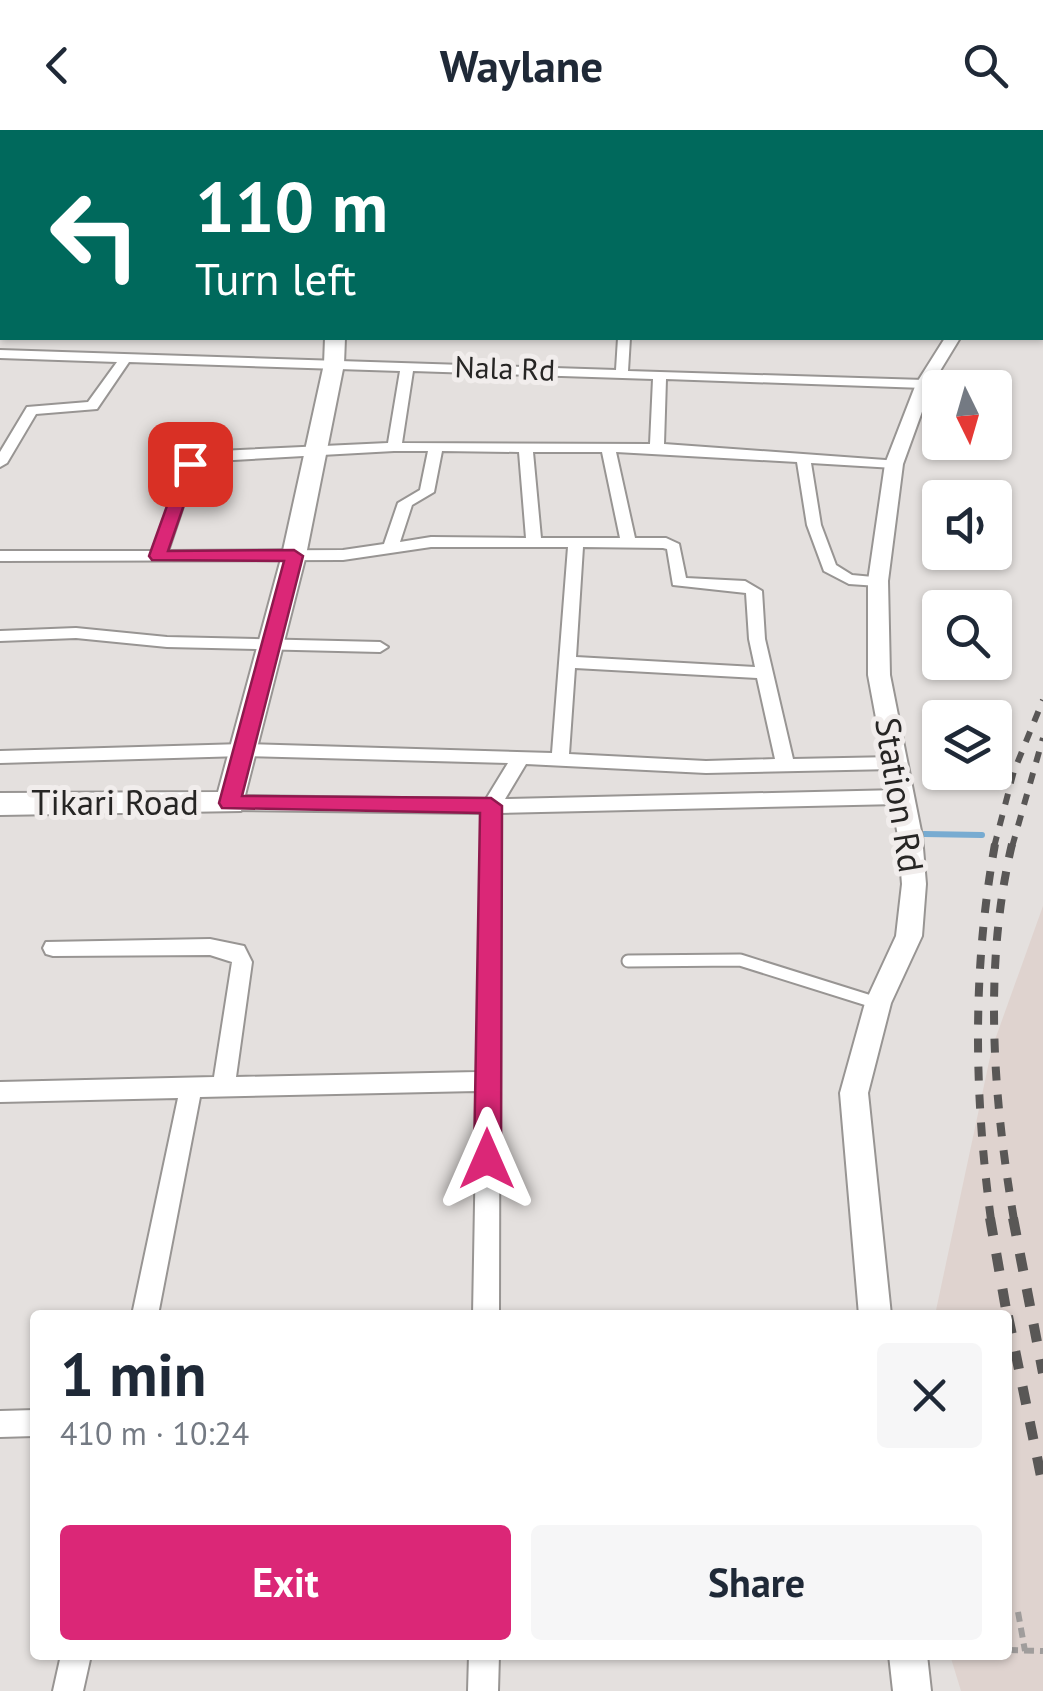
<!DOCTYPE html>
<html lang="en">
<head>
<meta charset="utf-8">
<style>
  body { margin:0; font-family:"PT Sans",sans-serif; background:#f6f6f7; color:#1f2937; height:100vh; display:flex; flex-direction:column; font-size:38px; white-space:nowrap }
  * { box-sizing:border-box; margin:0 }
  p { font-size:32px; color:#747a83 }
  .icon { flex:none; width:55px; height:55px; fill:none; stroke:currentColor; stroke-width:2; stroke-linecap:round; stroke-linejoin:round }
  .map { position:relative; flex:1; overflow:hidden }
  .side { position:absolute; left:30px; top:1180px; width:982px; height:350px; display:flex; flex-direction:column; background:#fff; border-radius:10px; box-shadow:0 2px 8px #0004 }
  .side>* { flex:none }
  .top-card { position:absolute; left:0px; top:0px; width:1045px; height:210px; box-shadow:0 2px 8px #0004; background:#00695c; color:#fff; overflow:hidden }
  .needle { width:65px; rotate:175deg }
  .controls { position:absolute; left:922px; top:240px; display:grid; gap:20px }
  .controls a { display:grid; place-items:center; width:90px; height:90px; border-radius:10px; background:#fff; box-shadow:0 2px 8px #0004; font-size:50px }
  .pin { position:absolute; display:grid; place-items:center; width:85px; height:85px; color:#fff; margin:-42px; border-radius:20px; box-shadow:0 5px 15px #0006 }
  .me { position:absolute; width:110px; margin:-55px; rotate:0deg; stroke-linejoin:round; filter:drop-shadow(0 0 8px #0008) }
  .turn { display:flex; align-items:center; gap:35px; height:210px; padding:0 30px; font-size:45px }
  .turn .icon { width:130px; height:130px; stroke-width:2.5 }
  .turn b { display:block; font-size:70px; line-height:85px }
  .round { display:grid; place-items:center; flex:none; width:105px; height:105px; border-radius:10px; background:#f6f6f7 }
  .overview { display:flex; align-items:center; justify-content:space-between; height:170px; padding:0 30px }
  h1 { font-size:60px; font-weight:700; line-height:75px }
  .action { display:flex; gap:20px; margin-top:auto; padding:20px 30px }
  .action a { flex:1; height:115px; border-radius:10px; background:#db2777; color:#fff; font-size:40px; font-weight:700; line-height:115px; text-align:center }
  .action a+a { background:#f6f6f7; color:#1f2937 }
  header { display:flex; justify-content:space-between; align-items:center; height:130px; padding:0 30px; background:#fff; font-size:45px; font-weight:700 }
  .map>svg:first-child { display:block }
</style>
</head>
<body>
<header><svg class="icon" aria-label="back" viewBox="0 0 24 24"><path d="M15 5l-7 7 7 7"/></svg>Waylane<svg class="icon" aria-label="search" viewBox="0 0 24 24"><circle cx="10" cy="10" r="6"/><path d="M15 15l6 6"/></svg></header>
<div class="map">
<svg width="1043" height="1561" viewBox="0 0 1043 1561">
  <rect width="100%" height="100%" fill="#e4e0de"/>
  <path fill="#dfd3cf" d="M1043,776V1561H961L950,1525H1008V1185H935L992,918Z"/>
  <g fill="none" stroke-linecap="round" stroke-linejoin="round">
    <path stroke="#77abd1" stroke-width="6" d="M924,704L982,705"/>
    <g stroke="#989593" stroke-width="15">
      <path id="service" d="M628,831L740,830L877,873"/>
    </g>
    <g stroke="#989593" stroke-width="4">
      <path id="minor" d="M12,0H43L45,2H11Z
        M175,0H185V2H176Z
        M421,0H478L480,2H425Z
        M735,0H745L747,2H737Z
        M939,0H949L950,2H941Z
        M2,7V13L0,14V8Z
        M0,171L2,172V178L0,179Z
        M618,208H630L628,241L924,250L930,254L924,258L666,249L664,314L899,331V337L894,338L811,333L821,395L836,435L852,445L884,448L886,451L878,456L849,454L824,441L807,395L797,332L616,322L635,408H666L679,414L686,448L745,451L762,461L765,509L793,629L894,627L903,633L894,639L706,643L526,634L505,669L899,660L908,667L899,674L500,683L499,1185H473L477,961L200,967L158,1185H132L178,968L0,972V952L214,947L232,832L210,825L53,826L46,824L43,818L46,812L210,809L244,816L252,832L236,947L477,942L482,683L230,680L221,673L230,666L486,669L508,633L243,626L0,633V621L243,614L552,623L568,417H431L343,430L0,431V421H153L185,329L198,322L388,313L400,241L129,232L97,279L36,284L7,333L0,337V322L27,277L88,272L117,232L0,228V220L616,240ZM413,241L653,249L650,314L402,313ZM394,321H428L420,360L398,373L384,414L343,420L168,421L198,332ZM442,321L519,322L526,408L431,407L400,412L412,375L434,362ZM533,322H602L620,408H541ZM583,417L663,418L667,419L673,455L746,463L749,509L755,537L576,527ZM575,538L757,548L775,629L706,631L569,624Z
        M76,498L167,507L380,512L388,517L380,522L167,517L76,508L0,511V501Z
        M35,1280V1306L0,1307V1281Z
        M61,1525H91L83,1561H53Z
        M469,1525H499L498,1561H468Z"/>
    </g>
    <g stroke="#989593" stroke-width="4">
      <path id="tertiary" d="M1015,0H1027L1028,2H1016Z
        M1042,49H1043V57H1042Z
        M945,208H960L932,254L903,334L888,451L890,545L922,706L926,754L922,806L891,873L868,963L891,1185H859L840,963L865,873L896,806L902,754L898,706L868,545V451L885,334L916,254Z
        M889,1525H927L931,1561H893Z"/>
    </g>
    <g stroke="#989593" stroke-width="4">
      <path id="trunk" d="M325,208H345L344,234L306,425L241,681L0,685V663L218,662L282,425L324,234Z"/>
    </g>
    <path stroke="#a09d9c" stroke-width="6" stroke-dasharray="10 6" stroke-linecap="butt" d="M1018,1482L1025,1521
      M1008,1520L1043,1521"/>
    <use href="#service" stroke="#fff" stroke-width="11"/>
    <use href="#minor" fill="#fff" fill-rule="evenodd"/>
    <use href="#tertiary" fill="#fff" fill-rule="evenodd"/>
    <use href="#trunk" fill="#fff" fill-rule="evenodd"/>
    <path stroke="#595756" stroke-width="6" stroke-dasharray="11 11" stroke-linecap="butt" d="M994,717L1014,641L1043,570
      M1012,717L1043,608"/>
    <path stroke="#595756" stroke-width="8" stroke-dasharray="14 14" stroke-linecap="butt" d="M1012,714C983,837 993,967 1014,1090
      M991,1090C974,964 972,840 995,714"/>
    <path stroke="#595756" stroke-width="10" stroke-dasharray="18 18" stroke-linecap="butt" d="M990,1088L1007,1185
      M1013,1088L1043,1243
      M1008,1186L1043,1356"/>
  </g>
  <path fill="#db2777" stroke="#8e194d" stroke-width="2.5" d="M190,329L198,334L168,421L294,420L303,426L242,666L491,668L502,676L501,1029L497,1038L487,1041L478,1038L474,1029L480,683L222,678L219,673L284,431L152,430L149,426L182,334Z"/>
  <g text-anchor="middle" stroke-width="10" stroke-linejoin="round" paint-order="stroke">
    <g font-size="30" fill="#262524" stroke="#f1edec">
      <text transform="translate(505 239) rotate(2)" y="10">Nala Rd</text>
    </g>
    <g font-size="35" fill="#262524" stroke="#f1edec">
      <text transform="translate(899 665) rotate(81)" y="12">Station Rd</text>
      <text x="115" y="685">Tikari Road</text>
    </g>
  </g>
</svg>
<div class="controls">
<a><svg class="needle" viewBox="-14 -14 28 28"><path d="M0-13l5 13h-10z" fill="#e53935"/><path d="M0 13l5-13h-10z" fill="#747a83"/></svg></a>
<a><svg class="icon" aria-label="sound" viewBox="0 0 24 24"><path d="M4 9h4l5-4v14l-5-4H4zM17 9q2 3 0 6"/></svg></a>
<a><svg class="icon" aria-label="search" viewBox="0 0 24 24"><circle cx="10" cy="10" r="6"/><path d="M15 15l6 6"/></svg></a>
<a><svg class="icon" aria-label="layers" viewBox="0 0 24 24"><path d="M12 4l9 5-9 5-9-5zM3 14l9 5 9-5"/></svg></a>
</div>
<div class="pin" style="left:190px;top:334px;background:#d93025"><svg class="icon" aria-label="arrive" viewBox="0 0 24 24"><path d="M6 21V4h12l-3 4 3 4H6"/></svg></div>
<svg class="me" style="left:487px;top:1029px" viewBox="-20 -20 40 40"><path d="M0-17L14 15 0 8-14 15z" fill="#db2777" stroke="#fff" stroke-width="4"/></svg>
<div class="top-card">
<div class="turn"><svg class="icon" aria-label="left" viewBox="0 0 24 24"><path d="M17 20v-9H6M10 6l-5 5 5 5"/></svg><div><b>110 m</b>Turn left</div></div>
</div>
<section class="side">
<div class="overview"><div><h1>1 min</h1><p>410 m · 10:24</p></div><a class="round"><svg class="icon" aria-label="close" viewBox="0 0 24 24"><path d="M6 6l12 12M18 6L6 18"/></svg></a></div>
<div class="action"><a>Exit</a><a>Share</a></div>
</section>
</div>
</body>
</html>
